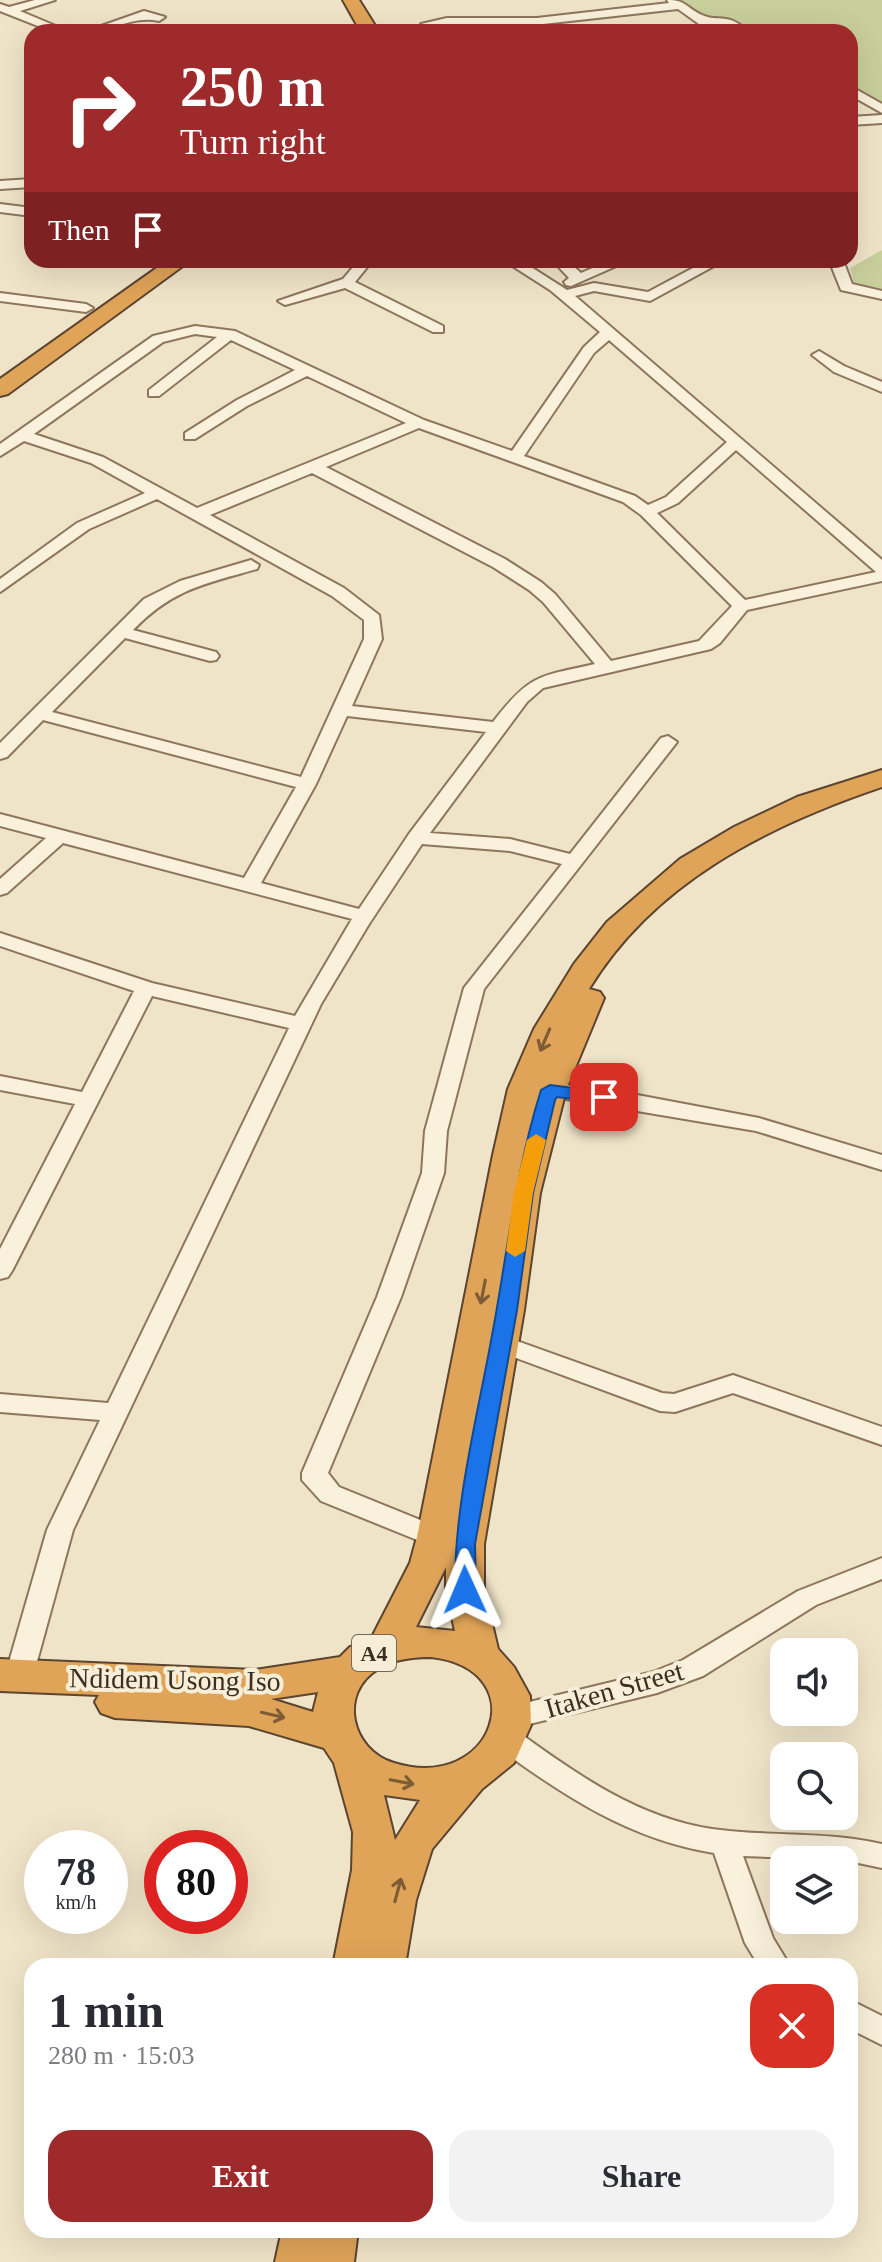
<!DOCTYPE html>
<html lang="en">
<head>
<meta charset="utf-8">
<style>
  body { margin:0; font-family:"Times New Roman",serif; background:#f2f2f3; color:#2b2b33; height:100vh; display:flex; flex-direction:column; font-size:30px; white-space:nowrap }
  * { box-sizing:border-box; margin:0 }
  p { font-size:26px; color:#7c7c81 }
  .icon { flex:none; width:44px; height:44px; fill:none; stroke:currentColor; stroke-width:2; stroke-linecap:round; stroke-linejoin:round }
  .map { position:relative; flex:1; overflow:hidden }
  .details { position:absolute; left:24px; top:1958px; width:834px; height:280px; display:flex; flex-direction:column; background:#fff; border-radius:24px; box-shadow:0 8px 32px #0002 }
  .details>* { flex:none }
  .top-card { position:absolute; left:24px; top:24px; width:834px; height:244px; border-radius:24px; box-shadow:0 8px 32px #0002; background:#9e2a2b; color:#fff; overflow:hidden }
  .fabs { position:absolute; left:770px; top:1638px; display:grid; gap:16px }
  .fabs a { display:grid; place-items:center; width:88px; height:88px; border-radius:16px; background:#fff; box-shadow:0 8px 32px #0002; font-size:40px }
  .speed { position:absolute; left:24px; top:1830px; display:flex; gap:16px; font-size:40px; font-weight:700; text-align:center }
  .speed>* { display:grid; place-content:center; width:104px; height:104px; border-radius:50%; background:#fff; box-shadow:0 8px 32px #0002; line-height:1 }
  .speed small { font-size:20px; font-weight:400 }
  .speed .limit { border:12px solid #d22; background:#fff; color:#111 }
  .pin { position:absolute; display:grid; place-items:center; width:68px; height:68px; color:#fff; margin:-34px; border-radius:16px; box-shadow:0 4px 12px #0006 }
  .me { position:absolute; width:88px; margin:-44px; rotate:359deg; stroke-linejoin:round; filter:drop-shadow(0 0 6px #0008) }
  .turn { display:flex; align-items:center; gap:28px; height:168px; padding:0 24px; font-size:36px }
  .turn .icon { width:104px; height:104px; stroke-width:2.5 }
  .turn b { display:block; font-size:56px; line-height:68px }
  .then { display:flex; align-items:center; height:76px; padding:0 24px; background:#0003; gap:16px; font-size:30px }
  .round { display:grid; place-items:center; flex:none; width:84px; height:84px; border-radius:24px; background:#f2f2f3 }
  .summary { display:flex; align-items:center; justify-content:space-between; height:136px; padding:0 24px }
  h1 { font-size:48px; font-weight:700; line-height:60px }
  .primary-button { display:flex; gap:16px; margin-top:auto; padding:16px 24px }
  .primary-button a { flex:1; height:92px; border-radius:24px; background:#9e2a2b; color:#fff; font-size:32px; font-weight:700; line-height:92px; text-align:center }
  .primary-button a+a { background:#f2f2f3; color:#2b2b33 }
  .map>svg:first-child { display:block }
</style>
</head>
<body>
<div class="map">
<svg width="882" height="2262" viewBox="0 0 882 2262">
  <rect width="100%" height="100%" fill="#f0e4c8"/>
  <path fill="#c9cf9b" d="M680,0H882V112L850,95V32H727Z
    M882,250V290L855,287L850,268Z"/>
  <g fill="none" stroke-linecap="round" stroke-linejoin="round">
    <g stroke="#8d765c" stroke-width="4">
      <path id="minor" d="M35,0H55L20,11L70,32H53L0,11V4L9,7Z
        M667,0C687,0 686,8 702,15C720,23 726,11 749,32C735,32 727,24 714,24L724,32H710L678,9L516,27L458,25L431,28V32H419L421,24L447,18H537L669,3Z
        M144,11L165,17L159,21C133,15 110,32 84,32Z
        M850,86L882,104V113L850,95Z
        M882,115V123L850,125V117Z
        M32,179V187L0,189V181Z
        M0,204L32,208V216L0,212Z
        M359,260H373L355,282L443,326V332H433L345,288L285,305L278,301L343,279Z
        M503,260H520L567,290L594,283L648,292L708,260H725L650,301L594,291L575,296L882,560V581L747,610L720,643L711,649L543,688L527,702L430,833L510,839L570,854L661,738L668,736L677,742L484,989L447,1131L444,1173L401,1297L328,1473L339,1487L445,1530L449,1537L445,1544L436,1547L427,1544L321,1501L302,1480V1473L377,1297L422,1173L425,1131L464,988L562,864L510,851L422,844L369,924L321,1004L73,1530L33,1676L29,1684L19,1687L9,1684L5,1676L47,1530L100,1420L0,1412V1394L108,1403L289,1028L152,996L12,1271L8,1277L0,1279V1249L75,1104L0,1090V1076L82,1092L134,991L0,946V933L152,983L295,1016L352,919L63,843L7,893L0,895V879L46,838L0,826V814L244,878L296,787L43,720L7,757L0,759V743L144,599L180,581L251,560L259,565L257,569C204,584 173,589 133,630L216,652L219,656L216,660L210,661L125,638L52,712L301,777L364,639V620L332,596L157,499L89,529L0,592V579L77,523L145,493L91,463L24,441L0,456V444L153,336L195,326L235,331L424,420L512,451L584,347L600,332L550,290ZM195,334L217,337L149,390V396H159L231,340L295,370L237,400L185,433V439H195L247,406L307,376L406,423L197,508L103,457L34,434L163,342ZM609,340L727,442L666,497L648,505L635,496L524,456L594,353ZM419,428L623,502L641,515L732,606L699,641L611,661L555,594L541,582L505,559L326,467ZM736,450L876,572L745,600L657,513L678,503ZM312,473L493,567L529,590L543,602L595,664C538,677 531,673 493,722L352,706L382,639L379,615L344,588L210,515ZM347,716L486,732L409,834L359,909L261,883L316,784Z
        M552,260H566L581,273L611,260H630L571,286L566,285L564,282L569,278Z
        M829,260H843L852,284L882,291V299L841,290Z
        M0,293L86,304L93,308L86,312L0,301Z
        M819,351L844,366L882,382V392L834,372L812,355Z
        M550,1083L632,1094L759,1118L882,1155V1170L756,1131L542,1095L539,1090L542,1085Z
        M500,1335L662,1393L674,1394L733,1375L882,1427V1445L733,1393L675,1412L660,1411L492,1349L488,1343L492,1337Z
        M882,1558V1579L816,1605L703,1676L657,1693L513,1728L503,1725L499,1717L503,1709L513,1706L653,1672L683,1660L798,1591Z
        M507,1728L517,1731C576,1774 638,1818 712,1829C768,1837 826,1831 882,1844V1868L844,1860L743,1856L773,1938L790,1966H759L745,1943L714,1853C631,1840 564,1796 497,1747L493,1739L497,1731Z
        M850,2000L882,2016V2045L850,2029Z"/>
    </g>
    <g stroke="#5b4430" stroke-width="4">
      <path id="highway" d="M343,0H359L379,32H361Z
        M168,260H191L8,394L0,396V379Z
        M882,770V787C767,826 654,882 589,989L600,992L604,998L566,1090L540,1193L524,1310L484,1544V1590L498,1649L514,1667L530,1696L531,1725L514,1763L482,1789L432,1849L416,1900L405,1966H333L352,1870L353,1832L334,1763L324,1748L249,1726L115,1718L101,1713L95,1702L99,1695L0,1691V1659L255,1670L340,1657L350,1647L371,1639L410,1563L417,1537L493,1155L508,1089L534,1029L574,964L607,922L680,859L734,827L797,797ZM446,1567V1590L455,1631L416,1627ZM431,1657C536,1669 494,1794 394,1763C351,1750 338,1693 378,1669C393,1659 414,1657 431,1657ZM318,1692L313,1712L271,1699ZM384,1795L420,1800L395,1840Z
        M282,2230H358L354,2262H275Z"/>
    </g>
    <use href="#minor" fill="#faf1dc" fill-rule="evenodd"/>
    <use href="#highway" fill="#e0a458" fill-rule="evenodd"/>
  </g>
  <defs><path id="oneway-shaft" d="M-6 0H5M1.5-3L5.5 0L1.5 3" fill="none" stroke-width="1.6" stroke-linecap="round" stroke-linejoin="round" transform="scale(2)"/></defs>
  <g stroke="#7e5d36">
    <use href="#oneway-shaft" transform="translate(545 1040) rotate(113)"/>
    <use href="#oneway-shaft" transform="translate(483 1292) rotate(101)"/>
    <use href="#oneway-shaft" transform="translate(273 1715) rotate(13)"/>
    <use href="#oneway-shaft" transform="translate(402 1782) rotate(11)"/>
    <use href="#oneway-shaft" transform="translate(398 1890) rotate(-75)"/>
  </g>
  <path fill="#1a73e8" stroke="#114b97" stroke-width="2" d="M550,1085L604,1092L613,1097L604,1103L557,1097L555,1100L533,1193L517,1310L475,1544L476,1590L473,1595L465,1598L458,1595L455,1590C454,1503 478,1415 493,1330C508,1249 516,1169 541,1090Z"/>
  <path fill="#f59e0b" d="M536,1134L546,1140L533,1193L525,1251L515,1257L506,1251L514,1193L527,1140Z"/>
  <g text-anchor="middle" stroke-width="8" stroke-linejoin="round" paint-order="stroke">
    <rect fill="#f7eed8" stroke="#756857" stroke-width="2" x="352" y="1635" width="44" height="36" rx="6"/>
    <g font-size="22" font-weight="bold" fill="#3d2e20">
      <text x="374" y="1661">A4</text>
    </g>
    <g font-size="28" fill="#3d2e20" stroke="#f7eed8">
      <text transform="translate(175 1679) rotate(1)" y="10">Ndidem Usong Iso</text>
      <text transform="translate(614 1689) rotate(-16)" y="10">Itaken Street</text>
    </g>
  </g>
</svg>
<div class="fabs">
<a><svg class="icon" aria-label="sound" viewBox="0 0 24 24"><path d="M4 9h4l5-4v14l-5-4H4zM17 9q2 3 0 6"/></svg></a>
<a><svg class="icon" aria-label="search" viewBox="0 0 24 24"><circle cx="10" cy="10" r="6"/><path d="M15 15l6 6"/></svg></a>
<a><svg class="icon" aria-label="layers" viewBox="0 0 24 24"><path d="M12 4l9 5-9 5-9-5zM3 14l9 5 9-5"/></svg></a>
</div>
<div class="speed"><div>78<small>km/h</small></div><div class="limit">80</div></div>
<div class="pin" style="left:604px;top:1097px;background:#d93025"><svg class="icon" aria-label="arrive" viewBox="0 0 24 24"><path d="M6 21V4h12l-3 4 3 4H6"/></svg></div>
<svg class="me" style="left:465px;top:1590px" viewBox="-20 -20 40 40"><path d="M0-17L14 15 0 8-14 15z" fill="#1a73e8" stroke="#fff" stroke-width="4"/></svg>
<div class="top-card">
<div class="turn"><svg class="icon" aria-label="right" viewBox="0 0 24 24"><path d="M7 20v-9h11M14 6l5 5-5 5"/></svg><div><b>250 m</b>Turn right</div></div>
<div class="then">Then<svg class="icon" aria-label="arrive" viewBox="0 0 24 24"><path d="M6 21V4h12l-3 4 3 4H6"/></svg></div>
</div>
<section class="details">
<div class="summary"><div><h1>1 min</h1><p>280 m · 15:03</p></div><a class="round" style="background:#d93025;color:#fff"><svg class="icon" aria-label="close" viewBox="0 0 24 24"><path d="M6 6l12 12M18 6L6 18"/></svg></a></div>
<div class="primary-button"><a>Exit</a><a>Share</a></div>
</section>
</div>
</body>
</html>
